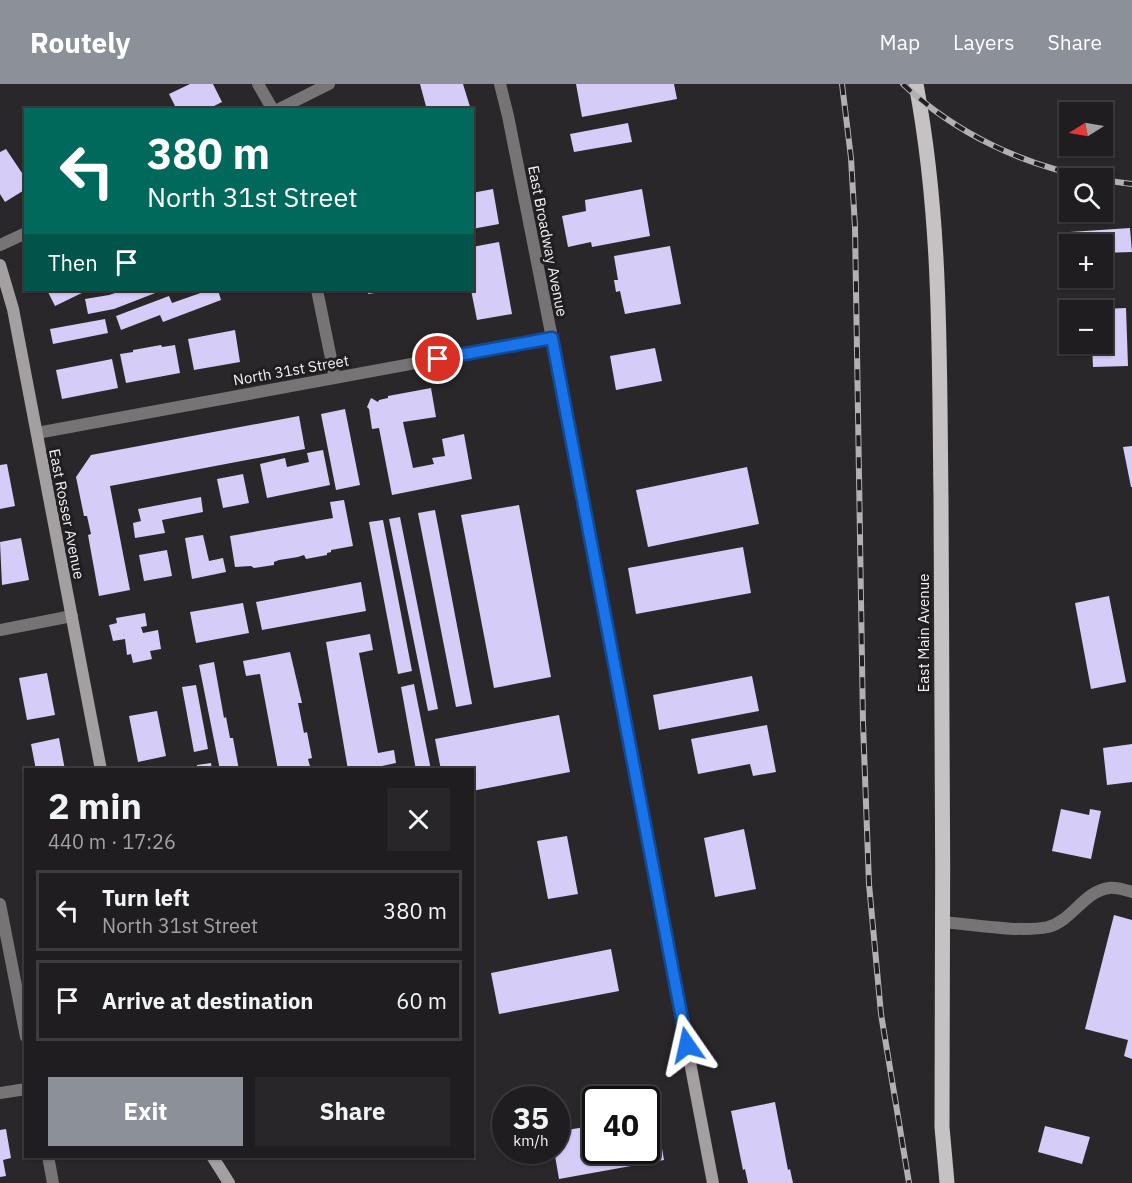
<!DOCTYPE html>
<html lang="en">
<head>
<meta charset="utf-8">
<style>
	body { margin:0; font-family:"IBM Plex Sans",sans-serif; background:#282629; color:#f1f3f6; height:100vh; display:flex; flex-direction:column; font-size:22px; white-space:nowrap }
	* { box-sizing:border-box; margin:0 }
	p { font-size:20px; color:#a2a2a5 }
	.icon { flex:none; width:33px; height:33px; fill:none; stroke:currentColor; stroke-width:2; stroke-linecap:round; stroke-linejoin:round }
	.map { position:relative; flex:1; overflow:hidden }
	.panel { position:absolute; left:24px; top:684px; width:450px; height:390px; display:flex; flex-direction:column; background:#201d20; border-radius:0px; box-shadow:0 2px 4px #0004,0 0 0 2px #3d3b3e }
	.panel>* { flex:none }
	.hud { position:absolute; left:24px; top:24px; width:450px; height:183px; border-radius:0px; box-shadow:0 2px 4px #0004,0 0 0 2px #3d3b3e; background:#00695c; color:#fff; overflow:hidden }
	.needle { width:39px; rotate:259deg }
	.fabs { position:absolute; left:1059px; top:18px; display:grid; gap:12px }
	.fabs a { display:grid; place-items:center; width:54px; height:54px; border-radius:0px; background:#201d20; box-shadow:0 2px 4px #0004,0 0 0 2px #3d3b3e; font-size:30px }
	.speed { position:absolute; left:492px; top:1002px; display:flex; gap:12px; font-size:30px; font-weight:700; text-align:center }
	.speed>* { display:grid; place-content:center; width:78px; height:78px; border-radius:50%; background:#201d20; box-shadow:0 2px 4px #0004,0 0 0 2px #3d3b3e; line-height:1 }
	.speed small { font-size:15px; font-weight:400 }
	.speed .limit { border:3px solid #111; border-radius:9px; background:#fff; color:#111 }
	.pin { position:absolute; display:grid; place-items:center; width:51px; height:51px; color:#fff; margin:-26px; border:3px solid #fff; border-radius:50%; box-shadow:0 2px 6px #0007 }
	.me { position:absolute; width:66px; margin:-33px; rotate:349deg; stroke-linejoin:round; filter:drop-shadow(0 0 4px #0008) }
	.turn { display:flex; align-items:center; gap:21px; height:126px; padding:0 24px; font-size:27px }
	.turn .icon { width:78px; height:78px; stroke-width:2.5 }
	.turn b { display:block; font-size:42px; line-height:51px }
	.then { display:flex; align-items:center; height:57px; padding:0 24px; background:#0003; gap:12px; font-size:22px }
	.round { display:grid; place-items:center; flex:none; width:63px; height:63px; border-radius:0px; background:#282629 }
	.headline { display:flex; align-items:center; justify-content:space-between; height:102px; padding:0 24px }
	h1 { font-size:36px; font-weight:700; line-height:45px }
	.cta { display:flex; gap:12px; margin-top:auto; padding:12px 24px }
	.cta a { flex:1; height:69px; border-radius:0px; background:#8c9099; color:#fff; font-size:24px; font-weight:700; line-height:69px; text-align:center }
	.cta a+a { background:#282629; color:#f1f3f6 }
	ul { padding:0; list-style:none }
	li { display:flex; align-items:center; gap:18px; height:81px; margin:0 12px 9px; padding:0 12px; border:3px solid #3d3b3e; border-radius:0px }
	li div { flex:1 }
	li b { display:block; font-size:22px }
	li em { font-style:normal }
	header { display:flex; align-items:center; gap:36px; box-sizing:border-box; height:84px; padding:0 30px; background:#8c9099; color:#fff }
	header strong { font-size:28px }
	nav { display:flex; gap:33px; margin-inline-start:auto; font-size:21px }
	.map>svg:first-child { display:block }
	.building { fill:#d5ccf7 }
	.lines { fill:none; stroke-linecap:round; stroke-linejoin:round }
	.street { stroke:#777475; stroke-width:12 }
	.secondary { stroke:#a49fa1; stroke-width:12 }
	.primary { stroke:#c6c1c2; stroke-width:15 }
	.rail-casing { stroke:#b2b0b2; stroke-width:6 }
	.rail { stroke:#211e21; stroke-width:4; stroke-dasharray:11; stroke-linecap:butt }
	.route-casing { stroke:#114b97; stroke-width:15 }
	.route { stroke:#1a73e8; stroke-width:10 }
	.labels { text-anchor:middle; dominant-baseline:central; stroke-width:6; stroke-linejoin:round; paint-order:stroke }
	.street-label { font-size:15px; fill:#f3f1f3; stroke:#211e21 }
</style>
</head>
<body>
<header>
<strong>Routely</strong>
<nav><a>Map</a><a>Layers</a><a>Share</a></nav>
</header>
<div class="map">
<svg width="1132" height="1099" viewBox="0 0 1132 1099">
	<rect width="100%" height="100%" fill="#2a272a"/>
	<path class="building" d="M 190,0 L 213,0 L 222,18 L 206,26 L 177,26 L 169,10 Z
		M 420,0 L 463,0 L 471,26 L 427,26 Z
		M 576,0 L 674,0 L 677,15 L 582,33 Z
		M 628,39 L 632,58 L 574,68 L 570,50 Z
		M 6,65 L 26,95 L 26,105 L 5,118 L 0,110 L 0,68 Z
		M 493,105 L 499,140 L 472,145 L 472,109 Z
		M 642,105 L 650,152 L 592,163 L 591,158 L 568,163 L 562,132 L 586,127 L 585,116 Z
		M 1130,144 L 1132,168 L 1102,169 L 1102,160 L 1071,160 L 1070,148 Z
		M 499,158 L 512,230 L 477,236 L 471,206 L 472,163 Z
		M 670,162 L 681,220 L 625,230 L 620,207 L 616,208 L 614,196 L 618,196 L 614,172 Z
		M 47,206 L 88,206 L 55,222 Z
		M 124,206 L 163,206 L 114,225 L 88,230 L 85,215 L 109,211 Z
		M 209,206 L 218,206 L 221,216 L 163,238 L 160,231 L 121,246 L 116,232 L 169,212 L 172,219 Z
		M 368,206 L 388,206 L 388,207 L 368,210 Z
		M 1126,224 L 1128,282 L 1093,283 L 1092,260 L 1102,260 L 1102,225 Z
		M 105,235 L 108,249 L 53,260 L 50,245 Z
		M 235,246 L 240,278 L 194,286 L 188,255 Z
		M 161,261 L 162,263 L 175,261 L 180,289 L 126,299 L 120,270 L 133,268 L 133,266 Z
		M 655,264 L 662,297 L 616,306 L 610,272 Z
		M 112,275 L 118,304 L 62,315 L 56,286 Z
		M 431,304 L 436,333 L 403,338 L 413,384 L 434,380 L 432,374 L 445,372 L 442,355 L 464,350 L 472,395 L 392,411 L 379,344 L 372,345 L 369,325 L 367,323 L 371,314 L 378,318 L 379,316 L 388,314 L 388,312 Z
		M 345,325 L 360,401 L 336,406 L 321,330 Z
		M 299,332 L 305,365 L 110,402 L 130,506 L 99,512 L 88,451 L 91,450 L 87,432 L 84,432 L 76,393 L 91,371 Z
		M 1132,362 L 1132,403 L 1131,403 L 1123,363 Z
		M 323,366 L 330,401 L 267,414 L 260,380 L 285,374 L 287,383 L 309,378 L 307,369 Z
		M 7,380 L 15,422 L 0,425 L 0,381 Z
		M 747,383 L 759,440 L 648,463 L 636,406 Z
		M 243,390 L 249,419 L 223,424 L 217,395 Z
		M 201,413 L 203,428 L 162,436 L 165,449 L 135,454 L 133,439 L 141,437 L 138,425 Z
		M 344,416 L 353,462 L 331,466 L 331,468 L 327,469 L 327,471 L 306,475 L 304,471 L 298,473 L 279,476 L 274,478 L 274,481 L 254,484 L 251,482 L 235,483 L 230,452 L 333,434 L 330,418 Z
		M 519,421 L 551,593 L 494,604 L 461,431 Z
		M 435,426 L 472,620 L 456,623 L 418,429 Z
		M 400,433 L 438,625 L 428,627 L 389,435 Z
		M 383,436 L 412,587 L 398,590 L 369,438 Z
		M 203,451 L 209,477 L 223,474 L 226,488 L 192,495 L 185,454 Z
		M 21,454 L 29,496 L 2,501 L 0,458 Z
		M 743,463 L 751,509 L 636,530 L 628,484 Z
		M 167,466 L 172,492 L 144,497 L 139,471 Z
		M 361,498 L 366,527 L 262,546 L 256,518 Z
		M 1109,512 L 1126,598 L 1091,605 L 1075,519 Z
		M 243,519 L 249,549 L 196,559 L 190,528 Z
		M 145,529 L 147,542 L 141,543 L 143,549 L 158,546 L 161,565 L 150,567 L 152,575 L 133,579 L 131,570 L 127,571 L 125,555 L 113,557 L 109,541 L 117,539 L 116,534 Z
		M 370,550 L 373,566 L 359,569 L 378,669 L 394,666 L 396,679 L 363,686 L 348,686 L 326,558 Z
		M 290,568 L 302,619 L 298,619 L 304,649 L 307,648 L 312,674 L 308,675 L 311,686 L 278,686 L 260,590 L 246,592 L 243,577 Z
		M 214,578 L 224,634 L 226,633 L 230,654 L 233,654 L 239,686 L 220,686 L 199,581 Z
		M 47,589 L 55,631 L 27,636 L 19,594 Z
		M 752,592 L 759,627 L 659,646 L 653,611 Z
		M 414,600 L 431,686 L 416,686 L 401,603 Z
		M 196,601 L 208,665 L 194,668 L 182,603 Z
		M 157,627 L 166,672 L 138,678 L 129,632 Z
		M 559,631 L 570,688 L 472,707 L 472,686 L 441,686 L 435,655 Z
		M 767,641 L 776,688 L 753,692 L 750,680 L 698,690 L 691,655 Z
		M 59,654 L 65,686 L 36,686 L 31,660 Z
		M 1132,660 L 1132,698 L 1107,701 L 1103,664 Z
		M 211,679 L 212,686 L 197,686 L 197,681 Z
		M 1061,725 L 1089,731 L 1090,725 L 1101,727 L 1091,775 L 1052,767 Z
		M 744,745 L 756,805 L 715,813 L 704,754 Z
		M 567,752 L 578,810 L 548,815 L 537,757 Z
		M 1114,831 L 1132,836 L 1132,975 L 1124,972 L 1128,956 L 1085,945 Z
		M 611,865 L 619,907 L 499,930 L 491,889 Z
		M 775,1018 L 788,1086 L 790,1085 L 793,1099 L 748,1099 L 745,1085 L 743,1086 L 731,1027 Z
		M 658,1030 L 662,1047 L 659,1047 L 664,1076 L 559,1095 L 554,1066 L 556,1066 L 556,1048 L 596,1041 L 596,1066 L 646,1066 L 646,1032 Z
		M 1045,1042 L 1090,1053 L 1082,1080 L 1038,1068 Z
		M 6,1045 L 11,1074 L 3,1076 L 6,1092 L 0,1093 L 0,1046 Z"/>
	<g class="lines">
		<path class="street" d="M 258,0 L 273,26
			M 277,26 L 329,0
			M 0,161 L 26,149
			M 317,206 L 335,294
			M 37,349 L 552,254 L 508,32 L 500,0
			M 0,546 L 72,532
			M 0,820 L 26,953
			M 942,838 C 971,840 1020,849 1048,843 C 1072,837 1084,807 1109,804 C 1117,803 1125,806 1132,808
			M 0,1009 L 26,1005
			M 48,1072 L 53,1099"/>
		<path class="secondary" d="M 0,181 L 13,225 L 101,686
			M 552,254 L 713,1099
			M 212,1072 L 229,1099"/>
		<path class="primary" d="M 916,0 C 942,137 939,275 941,413 C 943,623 943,833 942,1043 L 947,1099"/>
		<g class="rail-casing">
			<path id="rail" d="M 842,0 L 851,74 L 855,143 L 863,639 L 869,800 L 881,930 L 909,1099
				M 903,0 C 955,49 1024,82 1094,94
				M 1102,96 L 1132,100"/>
		</g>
		<use href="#rail" class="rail"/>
	</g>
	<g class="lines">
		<g class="route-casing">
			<path id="route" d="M 438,275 L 552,254 L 687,961"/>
		</g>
		<use href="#route" class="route"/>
	</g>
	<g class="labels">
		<g class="street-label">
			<text transform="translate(548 157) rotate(79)">East Broadway Avenue</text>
			<text transform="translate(291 286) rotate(-10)">North 31st Street</text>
			<text transform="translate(67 430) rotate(79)">East Rosser Avenue</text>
			<text transform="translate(923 549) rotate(-90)">East Main Avenue</text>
		</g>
	</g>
</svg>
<div class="fabs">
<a><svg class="needle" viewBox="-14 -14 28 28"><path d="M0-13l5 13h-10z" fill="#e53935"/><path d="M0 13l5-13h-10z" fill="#a2a2a5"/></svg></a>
<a><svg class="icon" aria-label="search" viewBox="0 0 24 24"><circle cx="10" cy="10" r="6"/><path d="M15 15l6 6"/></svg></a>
<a>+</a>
<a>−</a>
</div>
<div class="speed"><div>35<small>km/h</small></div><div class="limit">40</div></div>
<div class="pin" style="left:438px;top:275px;background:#d93025"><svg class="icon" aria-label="arrive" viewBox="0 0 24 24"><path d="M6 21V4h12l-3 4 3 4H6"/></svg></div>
<svg class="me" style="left:687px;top:961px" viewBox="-20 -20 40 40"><path d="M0-17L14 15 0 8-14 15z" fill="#1a73e8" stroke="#fff" stroke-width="4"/></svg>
<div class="hud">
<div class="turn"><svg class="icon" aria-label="left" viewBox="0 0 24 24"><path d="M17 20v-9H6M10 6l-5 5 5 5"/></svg><div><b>380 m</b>North 31st Street</div></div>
<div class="then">Then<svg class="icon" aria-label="arrive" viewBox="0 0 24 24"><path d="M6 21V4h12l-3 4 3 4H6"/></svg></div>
</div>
<section class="panel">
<div class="headline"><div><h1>2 min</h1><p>440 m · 17:26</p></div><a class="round"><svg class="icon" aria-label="close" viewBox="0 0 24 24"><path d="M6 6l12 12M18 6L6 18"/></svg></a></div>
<ul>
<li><svg class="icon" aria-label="left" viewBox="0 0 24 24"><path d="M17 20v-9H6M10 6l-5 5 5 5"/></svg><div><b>Turn left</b><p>North 31st Street</p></div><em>380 m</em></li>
<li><svg class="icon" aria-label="arrive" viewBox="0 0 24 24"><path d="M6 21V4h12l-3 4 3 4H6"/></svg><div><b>Arrive at destination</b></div><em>60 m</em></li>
</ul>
<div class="cta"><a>Exit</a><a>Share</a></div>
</section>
</div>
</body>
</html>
